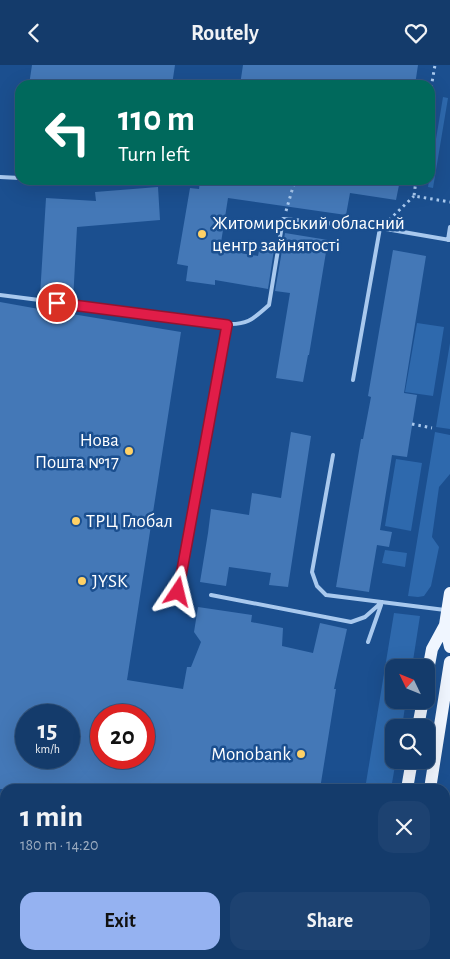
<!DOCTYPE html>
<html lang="en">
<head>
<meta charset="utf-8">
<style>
	body { margin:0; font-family:"Alegreya Sans",sans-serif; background:#1d4271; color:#f1f3f6; height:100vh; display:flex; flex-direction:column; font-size:19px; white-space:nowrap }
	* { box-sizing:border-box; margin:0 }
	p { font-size:16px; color:#9dadc1 }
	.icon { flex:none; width:28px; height:28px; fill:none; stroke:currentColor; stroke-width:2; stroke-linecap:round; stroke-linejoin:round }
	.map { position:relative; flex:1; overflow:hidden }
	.side { position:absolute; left:0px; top:719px; width:450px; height:176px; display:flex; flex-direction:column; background:#143b6b; border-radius:15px 15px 0 0; box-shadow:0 5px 20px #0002,0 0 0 1px #33557e }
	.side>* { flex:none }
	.guide { position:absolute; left:15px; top:15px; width:420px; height:105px; border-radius:15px; box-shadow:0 5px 20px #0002,0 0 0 1px #33557e; background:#00695c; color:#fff; overflow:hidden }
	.needle { width:32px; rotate:313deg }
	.fabs { position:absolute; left:385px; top:594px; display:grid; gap:10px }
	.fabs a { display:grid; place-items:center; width:50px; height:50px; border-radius:10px; background:#143b6b; box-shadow:0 5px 20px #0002,0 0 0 1px #33557e; font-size:25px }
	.speed { position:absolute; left:15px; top:639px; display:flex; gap:10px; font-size:25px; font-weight:700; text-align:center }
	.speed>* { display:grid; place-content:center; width:65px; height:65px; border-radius:50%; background:#143b6b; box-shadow:0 5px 20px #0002,0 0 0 1px #33557e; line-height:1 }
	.speed small { font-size:12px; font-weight:400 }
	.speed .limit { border:8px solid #d22; background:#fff; color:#111 }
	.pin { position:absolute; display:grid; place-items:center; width:42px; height:42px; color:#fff; margin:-21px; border:2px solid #fff; border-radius:50%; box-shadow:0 1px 5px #0007 }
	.me { position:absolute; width:55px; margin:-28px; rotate:10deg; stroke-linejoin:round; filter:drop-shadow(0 0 4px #0008) }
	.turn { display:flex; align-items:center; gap:18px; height:105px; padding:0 20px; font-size:22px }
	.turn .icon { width:65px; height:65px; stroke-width:2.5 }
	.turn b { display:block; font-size:35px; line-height:42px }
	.round { display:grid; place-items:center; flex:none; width:52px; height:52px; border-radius:15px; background:#1d4271 }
	.head { display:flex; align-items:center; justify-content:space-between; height:85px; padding:0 20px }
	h1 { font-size:30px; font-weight:700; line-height:38px }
	.action { display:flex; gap:10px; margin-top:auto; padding:10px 20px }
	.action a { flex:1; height:58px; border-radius:15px; background:#95b2f1; color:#111; font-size:20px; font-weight:700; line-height:58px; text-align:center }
	.action a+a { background:#1d4271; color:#f1f3f6 }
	header { display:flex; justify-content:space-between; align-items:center; height:65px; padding:0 20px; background:#143b6b; font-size:22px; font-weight:700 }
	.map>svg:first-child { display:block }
	.green { fill:#2e69ad }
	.building { fill:#4478b7; fill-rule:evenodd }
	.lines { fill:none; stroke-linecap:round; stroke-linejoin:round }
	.path { stroke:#a9c9ee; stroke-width:3; stroke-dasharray:2.5 4; stroke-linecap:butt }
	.service { stroke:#a9c9ee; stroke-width:4 }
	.primary { stroke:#f0f6ff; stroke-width:12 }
	.route-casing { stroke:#92132f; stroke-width:12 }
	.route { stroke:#e11d48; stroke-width:9 }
	.poi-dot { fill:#ffd166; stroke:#1b4f8f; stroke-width:2 }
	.labels { text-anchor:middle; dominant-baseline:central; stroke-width:5; stroke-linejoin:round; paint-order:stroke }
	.poi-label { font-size:19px; fill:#fff; stroke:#1b4f8f; text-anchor:start }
</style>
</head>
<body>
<header><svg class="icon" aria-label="back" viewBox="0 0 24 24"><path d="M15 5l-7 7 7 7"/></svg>Routely<svg class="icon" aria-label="heart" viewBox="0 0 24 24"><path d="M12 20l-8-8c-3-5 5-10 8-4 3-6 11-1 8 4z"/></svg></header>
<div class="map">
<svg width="450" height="894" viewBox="0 0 450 894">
	<rect width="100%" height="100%" fill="#1b4f8f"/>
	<path class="green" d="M 443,32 L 448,33 L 433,123 L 428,122 Z
		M 417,258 L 444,262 L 433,331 L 405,327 Z
		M 450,278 L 450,364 L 436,362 Z
		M 435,367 L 450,370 L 450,409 L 439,422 L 432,472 L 439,482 L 431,521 L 424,531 L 418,532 L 408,531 Z
		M 396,394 L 422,398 L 411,466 L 385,461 Z
		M 385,485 L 407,488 L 405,502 L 382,498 Z
		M 394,548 L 420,551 L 412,602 L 394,602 L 394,635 L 406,635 L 402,662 L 394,662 L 394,695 L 396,695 L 391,724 L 365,724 Z"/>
	<path class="building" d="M 32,0 L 175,0 L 172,20 L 29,20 Z
		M 243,0 L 418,0 L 415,20 L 240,20 Z
		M 210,115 L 400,115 L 396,135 L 350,128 L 346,150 L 228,133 L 220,184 L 258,191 L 261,175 L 275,178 L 268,224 L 215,215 L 215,220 L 186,216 L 188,201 L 177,199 L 190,123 L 199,124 L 200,116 L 210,117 Z
		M 158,122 L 160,155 L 77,162 L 73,236 L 40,231 L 46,133 L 96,136 L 95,127 Z
		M 285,168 L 328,175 L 309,290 L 308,290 L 303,317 L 276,313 L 290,228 L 275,226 Z
		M 393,185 L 426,191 L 404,328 L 417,330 L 407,392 L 392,390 L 380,465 L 392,467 L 389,482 L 377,480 L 369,527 L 336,522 L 361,374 L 363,374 L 371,332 L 368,331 Z
		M 0,237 L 39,244 L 40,239 L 72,243 L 72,249 L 181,267 L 127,615 L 183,624 L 187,602 L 191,602 L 201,577 L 194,567 L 198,542 L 252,550 L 251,557 L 283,563 L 282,581 L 313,588 L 320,558 L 347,564 L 334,624 L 336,624 L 320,724 L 0,724 ZM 26,650 L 69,650 L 69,692 L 26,692 ZM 101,650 L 144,650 L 144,692 L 101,692 Z
		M 291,367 L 311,371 L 288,522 L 269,520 L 271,508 L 229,502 L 226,521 L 200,517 L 208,468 L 211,444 L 249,450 L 252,428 L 281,433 Z"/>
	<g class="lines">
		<path class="path" d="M 430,29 L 435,0
			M 416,115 L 414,131 L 450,137
			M 286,146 L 295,115
			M 389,155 L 414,131
			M 412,359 L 432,363"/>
		<path class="service" d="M 0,112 L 20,113
			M 448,175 L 450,162
			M 0,230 L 227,259 C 248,260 253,254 269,240 L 283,154 L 380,163 L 450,175
			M 353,315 L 380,163
			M 333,390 L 312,507 L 317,521 L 326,530 L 445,545
			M 178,527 L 227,259
			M 211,530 L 351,557 L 365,552 L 382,537
			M 368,577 L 381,540
			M 445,862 L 447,854
			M 439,894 L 440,890"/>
		<path class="primary" d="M 445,560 L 450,582
			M 426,616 L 432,584 L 445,560 L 450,528
			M 418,662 L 423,635
			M 407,724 L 412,695
			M 430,724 L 450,597
			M 376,894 L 377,890
			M 402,894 L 403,890"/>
	</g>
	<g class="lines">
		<g class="route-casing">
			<path id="route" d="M 57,238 L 227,260 L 178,527"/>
		</g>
		<use href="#route" class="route"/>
	</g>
	<g class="poi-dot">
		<circle cx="202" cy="169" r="5"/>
		<circle cx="129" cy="386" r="5"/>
		<circle cx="76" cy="456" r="5"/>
		<circle cx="82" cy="516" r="5"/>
		<circle cx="301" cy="689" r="5"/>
	</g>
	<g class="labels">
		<g class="poi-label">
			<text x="212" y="158">Житомирський обласний<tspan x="212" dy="22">центр зайнятості</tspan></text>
			<text x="119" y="375" text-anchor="end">Нова<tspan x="119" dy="22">Пошта №17</tspan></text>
			<text x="86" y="456">ТРЦ Глобал</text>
			<text x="92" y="516">JYSK</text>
			<text x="291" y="689" text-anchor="end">Monobank</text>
		</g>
	</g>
</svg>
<div class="fabs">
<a><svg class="needle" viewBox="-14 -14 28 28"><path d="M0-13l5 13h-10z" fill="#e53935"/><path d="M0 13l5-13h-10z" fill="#9dadc1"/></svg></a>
<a><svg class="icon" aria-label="search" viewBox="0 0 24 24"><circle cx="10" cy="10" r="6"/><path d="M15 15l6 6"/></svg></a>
</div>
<div class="speed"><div>15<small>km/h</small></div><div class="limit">20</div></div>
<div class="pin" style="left:57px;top:238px;background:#d93025"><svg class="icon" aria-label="arrive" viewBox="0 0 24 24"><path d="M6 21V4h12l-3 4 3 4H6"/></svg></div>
<svg class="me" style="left:178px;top:527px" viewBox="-20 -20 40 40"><path d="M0-17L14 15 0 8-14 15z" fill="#e11d48" stroke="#fff" stroke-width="4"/></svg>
<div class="guide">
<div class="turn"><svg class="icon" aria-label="left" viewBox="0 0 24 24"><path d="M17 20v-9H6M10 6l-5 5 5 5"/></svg><div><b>110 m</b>Turn left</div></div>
</div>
<section class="side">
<div class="head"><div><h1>1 min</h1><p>180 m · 14:20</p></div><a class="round"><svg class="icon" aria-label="close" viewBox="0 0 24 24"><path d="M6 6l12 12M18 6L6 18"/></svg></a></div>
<div class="action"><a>Exit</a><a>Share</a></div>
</section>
</div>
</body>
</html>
